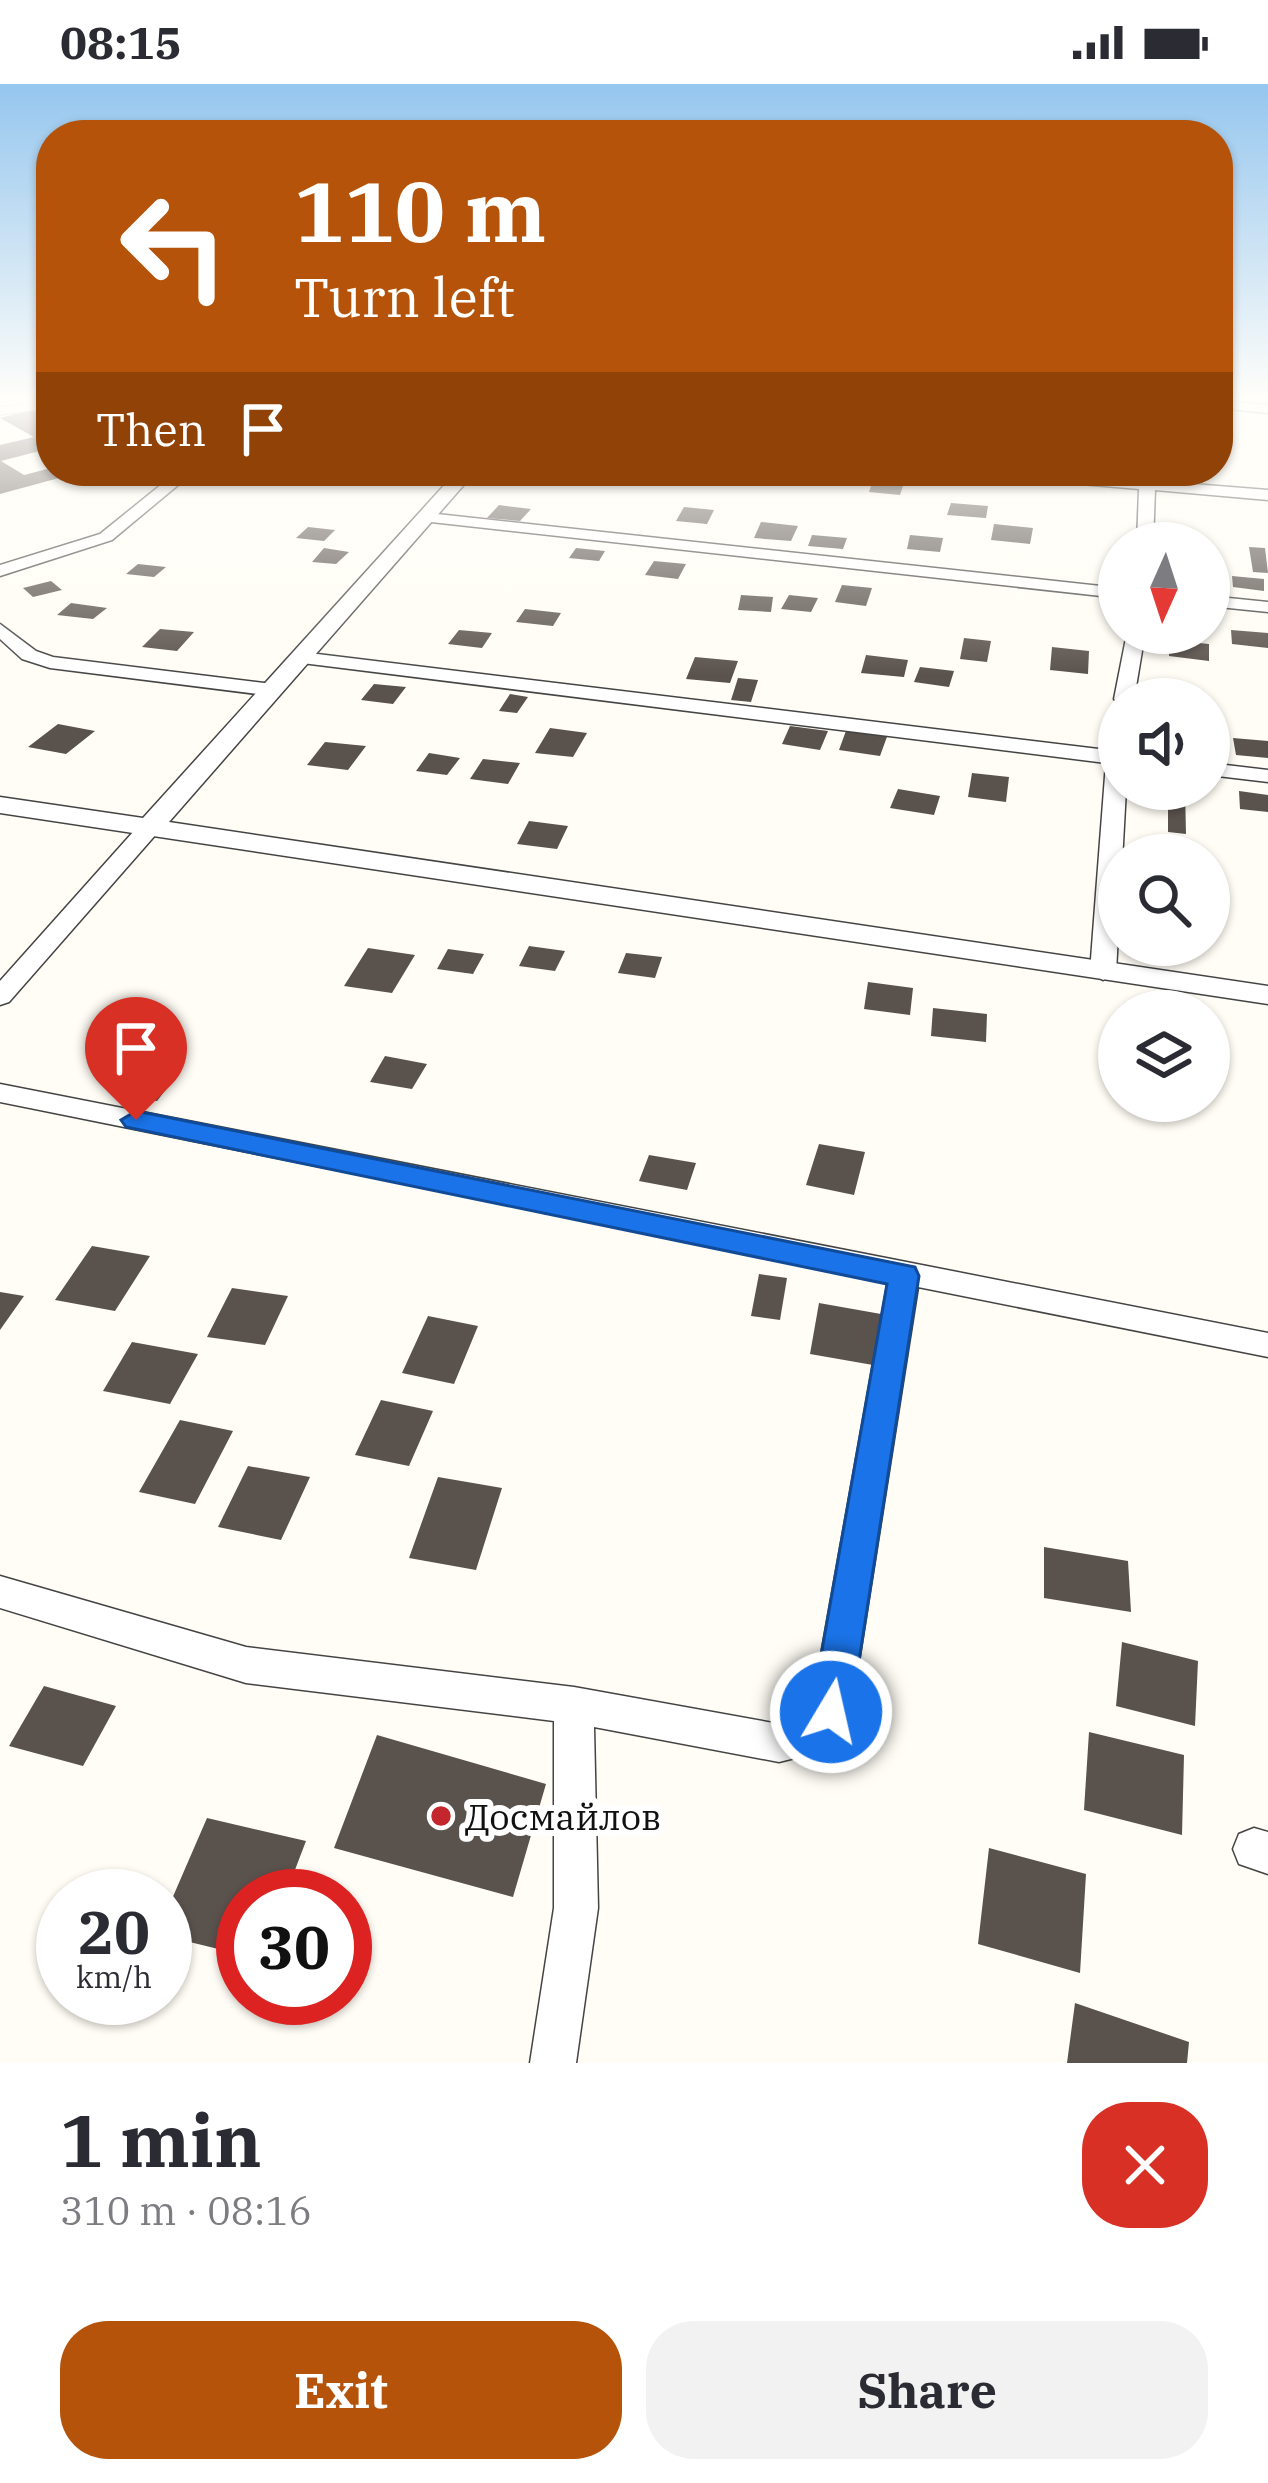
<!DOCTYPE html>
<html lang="en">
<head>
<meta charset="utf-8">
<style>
	body { margin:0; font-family:"IBM Plex Serif",serif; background:#f2f2f3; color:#2b2b33; height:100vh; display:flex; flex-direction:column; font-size:45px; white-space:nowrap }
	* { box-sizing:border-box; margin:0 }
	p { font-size:39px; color:#7c7c81 }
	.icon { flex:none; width:66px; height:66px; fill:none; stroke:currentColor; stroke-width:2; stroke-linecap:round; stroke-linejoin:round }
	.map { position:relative; height:1979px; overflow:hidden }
	.side { display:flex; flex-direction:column; background:#fff; flex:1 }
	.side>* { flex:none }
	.top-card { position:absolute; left:36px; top:36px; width:1197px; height:366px; border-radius:48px; box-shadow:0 3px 9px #0004; background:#b45309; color:#fff; overflow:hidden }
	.needle { width:78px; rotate:183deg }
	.controls { position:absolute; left:1098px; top:438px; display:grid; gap:24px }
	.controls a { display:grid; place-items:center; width:132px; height:132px; border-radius:50%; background:#fff; box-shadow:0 3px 9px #0004; font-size:60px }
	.speed { position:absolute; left:36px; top:1785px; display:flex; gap:24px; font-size:60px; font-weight:700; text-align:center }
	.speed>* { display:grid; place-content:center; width:156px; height:156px; border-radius:50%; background:#fff; box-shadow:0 3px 9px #0004; line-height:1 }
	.speed small { font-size:30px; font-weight:400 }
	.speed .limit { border:18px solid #d22; background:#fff; color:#111 }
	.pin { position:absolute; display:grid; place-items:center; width:102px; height:102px; color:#fff; margin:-123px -51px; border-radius:50% 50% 50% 0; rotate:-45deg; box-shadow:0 0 12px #0007 }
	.pin .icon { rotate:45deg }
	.me { position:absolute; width:132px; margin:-66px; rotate:9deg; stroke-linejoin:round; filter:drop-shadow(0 0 9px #0008) }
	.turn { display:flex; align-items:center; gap:42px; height:252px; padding:0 60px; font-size:54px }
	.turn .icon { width:156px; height:156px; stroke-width:2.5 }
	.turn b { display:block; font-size:84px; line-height:102px }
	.then { display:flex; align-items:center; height:114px; padding:0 60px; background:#0003; gap:24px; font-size:45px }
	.round { display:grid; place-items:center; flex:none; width:126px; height:126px; border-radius:48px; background:#f2f2f3 }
	.head { display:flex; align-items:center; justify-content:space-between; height:204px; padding:0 60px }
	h1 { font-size:72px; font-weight:700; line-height:90px }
	.action { display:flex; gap:24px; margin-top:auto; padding:24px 60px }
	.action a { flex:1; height:138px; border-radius:48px; background:#b45309; color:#fff; font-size:48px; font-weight:700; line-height:138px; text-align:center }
	.action a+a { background:#f2f2f3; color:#2b2b33 }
	.status { display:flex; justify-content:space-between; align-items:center; height:84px; padding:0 60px; background:#fff; direction:ltr }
	.status svg { height:33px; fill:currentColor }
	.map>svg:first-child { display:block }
	.building { fill:#5a524d }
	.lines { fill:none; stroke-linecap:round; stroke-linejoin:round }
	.service-casing { stroke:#444; stroke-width:9 }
	.minor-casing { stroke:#444; stroke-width:3 }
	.tertiary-casing { stroke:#444; stroke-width:3 }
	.service { stroke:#fff; stroke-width:8 }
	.minor { fill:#fff; fill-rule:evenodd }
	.tertiary { fill:#fff; fill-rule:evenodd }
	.route { fill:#1a73e8; stroke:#114b97; stroke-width:3 }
	.poi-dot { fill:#c4262e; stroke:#fff; stroke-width:4.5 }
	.labels { text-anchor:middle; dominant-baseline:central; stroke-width:12; stroke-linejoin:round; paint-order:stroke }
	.near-poi-label { font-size:36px; fill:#111; stroke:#fff; text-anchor:start }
</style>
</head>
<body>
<div class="status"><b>08:15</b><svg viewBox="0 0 49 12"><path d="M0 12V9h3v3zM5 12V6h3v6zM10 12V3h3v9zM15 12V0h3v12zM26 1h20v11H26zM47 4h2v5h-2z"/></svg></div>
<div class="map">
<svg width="1268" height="1979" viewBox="0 0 1268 1979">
	<rect width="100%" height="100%" fill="#fffdf5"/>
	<path class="building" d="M 40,324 L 51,330 L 51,364 L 1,377 L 24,391 L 51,384 L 70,391 L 0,410 L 0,361 L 34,353 L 0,334 Z
		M 268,387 L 320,387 L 305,401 L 257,396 Z
		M 873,396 L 904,399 L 900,411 L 869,408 Z
		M 951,419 L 988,422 L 986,434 L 947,431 Z
		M 499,421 L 531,425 L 520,437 L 487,434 Z
		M 684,423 L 714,426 L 707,440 L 676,437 Z
		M 761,438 L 798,442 L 791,457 L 754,454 Z
		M 994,440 L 1033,444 L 1030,460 L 991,456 Z
		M 308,443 L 335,446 L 324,457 L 296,454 Z
		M 812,451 L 847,454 L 843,465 L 808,462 Z
		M 910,451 L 943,454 L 940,468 L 907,465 Z
		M 1249,463 L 1265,464 L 1268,489 L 1253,488 Z
		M 324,464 L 349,468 L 336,480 L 312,478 Z
		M 576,464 L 605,467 L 599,477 L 569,474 Z
		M 654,477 L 686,480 L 678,495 L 645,491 Z
		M 138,480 L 166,483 L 154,493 L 126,490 Z
		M 1232,492 L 1264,495 L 1264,507 L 1233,503 Z
		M 51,497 L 62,506 L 33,513 L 23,504 Z
		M 842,501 L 872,504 L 866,522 L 835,518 Z
		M 741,511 L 773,513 L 771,528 L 738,526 Z
		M 789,511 L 818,514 L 811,528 L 781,525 Z
		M 71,519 L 107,524 L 93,535 L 57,531 Z
		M 525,525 L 561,529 L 553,542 L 516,538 Z
		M 160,545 L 194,548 L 177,567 L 142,563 Z
		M 459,546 L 492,549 L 482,564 L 448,560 Z
		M 1231,546 L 1268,549 L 1268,564 L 1232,560 Z
		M 964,554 L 991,557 L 987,578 L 960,575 Z
		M 1169,556 L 1209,560 L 1209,577 L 1169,572 Z
		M 1052,563 L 1089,567 L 1088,590 L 1050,586 Z
		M 866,571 L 908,576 L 904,593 L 861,589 Z
		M 695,573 L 738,577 L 730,599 L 686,595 Z
		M 920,583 L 954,587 L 949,603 L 914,598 Z
		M 738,594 L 758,596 L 751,618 L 731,616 Z
		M 374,600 L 406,603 L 393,620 L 361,616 Z
		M 510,610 L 528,613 L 517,629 L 499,627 Z
		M 58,640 L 95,647 L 66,670 L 28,663 Z
		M 1209,640 L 1224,642 L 1225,667 L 1209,665 Z
		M 790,642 L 828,647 L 820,666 L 782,660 Z
		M 550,644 L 587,649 L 573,673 L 535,669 Z
		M 847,644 L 888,650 L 880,672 L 839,666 Z
		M 1233,654 L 1268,657 L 1268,674 L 1236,671 Z
		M 325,658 L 366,662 L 348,686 L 307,681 Z
		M 429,669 L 460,674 L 447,691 L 416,687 Z
		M 483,675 L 520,679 L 508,700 L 470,695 Z
		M 972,689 L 1009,693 L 1006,718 L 968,713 Z
		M 898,705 L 940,712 L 934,731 L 890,724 Z
		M 1168,705 L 1185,705 L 1186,750 L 1168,748 Z
		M 1239,707 L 1268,711 L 1268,728 L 1240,725 Z
		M 529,737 L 568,742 L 557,765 L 517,760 Z
		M 529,862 L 565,867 L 555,887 L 519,882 Z
		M 368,864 L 415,871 L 392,909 L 344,902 Z
		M 448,865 L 484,870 L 473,890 L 437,885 Z
		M 626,869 L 662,873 L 655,894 L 618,889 Z
		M 868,898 L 913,904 L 910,931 L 864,925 Z
		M 933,924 L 987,930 L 986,958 L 931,952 Z
		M 385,972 L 427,980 L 412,1005 L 370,998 Z
		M 141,984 L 177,991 L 157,1017 L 120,1010 Z
		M 819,1060 L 865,1068 L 854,1111 L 806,1101 Z
		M 649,1071 L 696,1079 L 687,1106 L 639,1097 Z
		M 92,1162 L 150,1172 L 115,1227 L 55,1216 Z
		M 759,1190 L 787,1194 L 780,1236 L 751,1232 Z
		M 232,1204 L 288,1212 L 265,1261 L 207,1253 Z
		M 0,1208 L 24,1212 L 0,1246 Z
		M 819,1219 L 881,1230 L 873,1281 L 810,1270 Z
		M 428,1232 L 478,1242 L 454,1300 L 402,1289 Z
		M 132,1258 L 198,1270 L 170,1320 L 103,1307 Z
		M 381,1316 L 433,1327 L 409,1382 L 355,1371 Z
		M 180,1336 L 233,1347 L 195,1420 L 139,1408 Z
		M 248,1382 L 310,1393 L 281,1456 L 218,1443 Z
		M 438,1393 L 502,1404 L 476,1486 L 409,1474 Z
		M 1044,1463 L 1128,1477 L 1131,1528 L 1044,1514 Z
		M 1122,1558 L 1198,1577 L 1195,1642 L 1116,1622 Z
		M 44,1602 L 116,1622 L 83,1682 L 9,1662 Z
		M 1089,1648 L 1184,1671 L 1182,1751 L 1084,1726 Z
		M 377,1651 L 546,1700 L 513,1813 L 334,1764 Z
		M 207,1734 L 306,1757 L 285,1812 L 243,1812 L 243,1871 L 165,1852 L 165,1831 Z
		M 989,1764 L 1086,1790 L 1080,1889 L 978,1860 Z
		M 63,1848 L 63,1887 L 45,1880 Z
		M 1075,1919 L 1189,1958 L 1187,1979 L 1067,1979 Z"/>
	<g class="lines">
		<g class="service-casing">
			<path id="service" d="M 0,327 L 51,320
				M 93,393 L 116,387"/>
		</g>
		<g class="minor-casing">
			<path id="minor" d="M 1218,316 L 1268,321 L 1268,329 L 1218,324 Z
				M 178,387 L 195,387 L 112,456 L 0,492 L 0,481 L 100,450 Z
				M 980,387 L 1140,395 L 1140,387 L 1156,387 L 1155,397 L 1268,406 L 1268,416 L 1155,406 L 1153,459 L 1137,459 L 1139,405 L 988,392 Z
				M 428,429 L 1119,504 L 1119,514 L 422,437 L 420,434 Z
				M 1209,512 L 1268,518 L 1268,528 L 1209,522 Z
				M 0,540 L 36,567 L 53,573 L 273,600 L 283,606 L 273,612 L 50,584 L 22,575 L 0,555 Z
				M 1127,549 L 1145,549 L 1134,615 L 1119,615 L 1119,620 L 1114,615 Z
				M 301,568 L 1107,666 L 1109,644 L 1119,638 L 1119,705 L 1126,705 L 1116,888 L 1103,896 L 1090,888 L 1106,679 L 294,578 L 292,574 Z
				M 1209,679 L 1268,686 L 1268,698 L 1209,691 Z
				M 150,736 L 158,738 L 158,748 L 9,918 L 0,921 L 0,897 L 142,738 Z
				M 0,1000 L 1268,1249 L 1268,1273 L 918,1203 L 851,1628 L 827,1666 L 779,1678 L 594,1643 L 598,1824 L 576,1979 L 530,1979 L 554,1824 L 554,1637 L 246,1599 L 0,1524 L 0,1492 L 246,1563 L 574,1603 L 779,1640 L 802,1636 L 812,1621 L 888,1197 L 0,1018 Z
				M 1254,1744 L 1268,1748 L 1268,1790 L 1239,1780 L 1233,1765 L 1239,1750 Z"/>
		</g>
		<g class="tertiary-casing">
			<path id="tertiary" d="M 457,387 L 476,387 L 169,738 L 1268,902 L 1268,920 L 0,729 L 0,713 L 143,734 Z"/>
		</g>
		<use href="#service" class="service"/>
		<use href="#minor" class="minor"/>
		<use href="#tertiary" class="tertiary"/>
	</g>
	<linearGradient id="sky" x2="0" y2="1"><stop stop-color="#95c6ee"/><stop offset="0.53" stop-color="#fffefa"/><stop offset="1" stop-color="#fffefa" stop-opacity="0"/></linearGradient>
	<rect width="1268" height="592" fill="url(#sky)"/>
	<path class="route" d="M 136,1027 L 915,1183 L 919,1192 L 851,1628 L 845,1642 L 831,1647 L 817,1642 L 811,1628 L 887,1200 L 126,1043 L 121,1036 Z"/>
	<circle class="poi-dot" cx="441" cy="1732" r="12"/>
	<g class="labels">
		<g class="near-poi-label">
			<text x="465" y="1732">Досмайлов</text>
		</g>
	</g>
</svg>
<div class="controls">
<a><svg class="needle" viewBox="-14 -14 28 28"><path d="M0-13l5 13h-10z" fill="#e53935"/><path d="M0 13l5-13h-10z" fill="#7c7c81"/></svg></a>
<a><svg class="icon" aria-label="sound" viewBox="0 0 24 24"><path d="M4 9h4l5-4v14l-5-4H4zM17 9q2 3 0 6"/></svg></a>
<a><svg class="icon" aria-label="search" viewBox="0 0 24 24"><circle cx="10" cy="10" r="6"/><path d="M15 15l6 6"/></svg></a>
<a><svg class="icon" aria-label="layers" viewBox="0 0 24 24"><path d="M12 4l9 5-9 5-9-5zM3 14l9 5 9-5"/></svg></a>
</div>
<div class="speed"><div>20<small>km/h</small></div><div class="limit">30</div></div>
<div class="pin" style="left:136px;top:1036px;background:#d93025"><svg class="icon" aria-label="arrive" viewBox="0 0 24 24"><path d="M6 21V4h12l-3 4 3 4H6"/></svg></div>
<svg class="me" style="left:831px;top:1628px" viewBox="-20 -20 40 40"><circle r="17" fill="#1a73e8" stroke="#fff" stroke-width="3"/><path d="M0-11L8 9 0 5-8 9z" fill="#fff"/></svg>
<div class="top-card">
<div class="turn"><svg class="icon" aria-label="left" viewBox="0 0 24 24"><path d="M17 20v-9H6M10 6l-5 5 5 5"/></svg><div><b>110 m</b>Turn left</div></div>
<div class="then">Then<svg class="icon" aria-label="arrive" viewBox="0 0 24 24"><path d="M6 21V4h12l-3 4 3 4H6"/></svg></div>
</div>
</div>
<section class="side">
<div class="head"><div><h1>1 min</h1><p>310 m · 08:16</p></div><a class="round" style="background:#d93025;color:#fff"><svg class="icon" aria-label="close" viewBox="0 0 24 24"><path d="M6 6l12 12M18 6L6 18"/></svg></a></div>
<div class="action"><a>Exit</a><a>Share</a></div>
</section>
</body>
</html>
